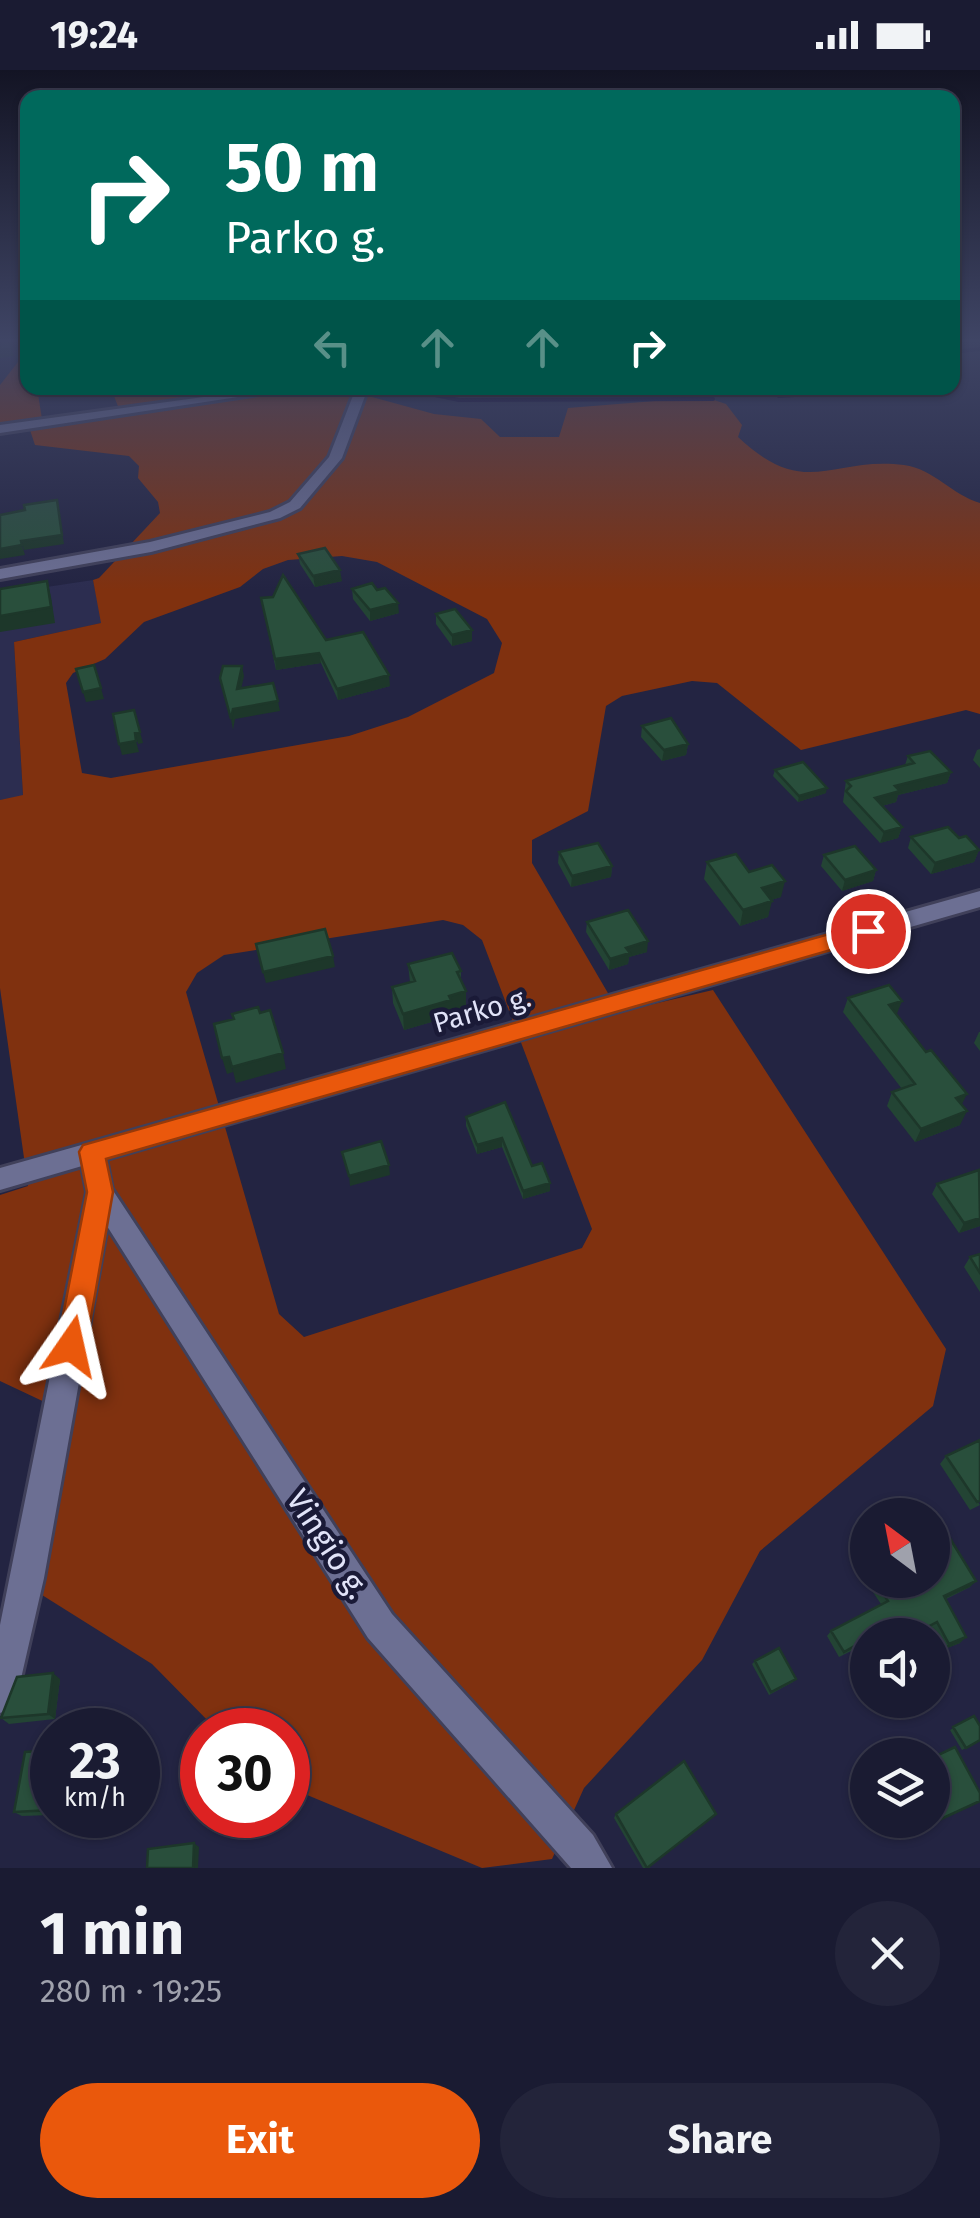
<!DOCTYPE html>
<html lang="en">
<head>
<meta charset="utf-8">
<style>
	body { margin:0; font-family:"Fira Sans",sans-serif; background:#23243a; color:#f1f3f6; height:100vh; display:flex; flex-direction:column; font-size:38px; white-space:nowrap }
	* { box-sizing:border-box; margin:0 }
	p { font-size:32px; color:#9fa1ac }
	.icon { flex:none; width:55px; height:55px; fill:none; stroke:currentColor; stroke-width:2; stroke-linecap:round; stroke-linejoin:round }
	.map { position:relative; height:1798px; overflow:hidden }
	.panel { display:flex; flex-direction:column; background:#1a1b32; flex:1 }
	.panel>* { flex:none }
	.top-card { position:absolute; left:20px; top:20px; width:940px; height:305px; border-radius:20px; box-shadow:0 2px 8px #0004,0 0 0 2px #38394d; background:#00695c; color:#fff; overflow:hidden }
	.needle { width:65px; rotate:328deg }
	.buttons { position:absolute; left:850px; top:1428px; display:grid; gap:20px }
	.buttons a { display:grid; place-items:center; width:100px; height:100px; border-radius:50%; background:#1a1b32; box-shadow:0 2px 8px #0004,0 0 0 2px #38394d; font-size:50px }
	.speed { position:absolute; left:30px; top:1638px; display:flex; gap:20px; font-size:50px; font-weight:700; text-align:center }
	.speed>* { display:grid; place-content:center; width:130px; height:130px; border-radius:50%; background:#1a1b32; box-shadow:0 2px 8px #0004,0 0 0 2px #38394d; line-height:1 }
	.speed small { font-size:25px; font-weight:400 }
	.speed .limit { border:15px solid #d22; background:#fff; color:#111 }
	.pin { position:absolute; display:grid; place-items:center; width:85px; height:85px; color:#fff; margin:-42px; border:5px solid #fff; border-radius:50%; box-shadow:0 2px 10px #0007 }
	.me { position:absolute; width:110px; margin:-55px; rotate:11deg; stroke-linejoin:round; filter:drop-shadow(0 0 8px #0008) }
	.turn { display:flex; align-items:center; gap:35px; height:210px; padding:0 40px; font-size:45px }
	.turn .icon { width:130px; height:130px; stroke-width:2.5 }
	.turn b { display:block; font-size:70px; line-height:85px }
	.lanes { display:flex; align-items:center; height:95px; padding:0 40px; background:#0003; justify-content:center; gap:50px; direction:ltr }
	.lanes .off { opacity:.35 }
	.round { display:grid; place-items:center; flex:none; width:105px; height:105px; border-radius:52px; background:#23243a }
	.head { display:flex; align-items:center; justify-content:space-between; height:170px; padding:0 40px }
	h1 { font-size:60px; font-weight:700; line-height:75px }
	.cta { display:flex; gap:20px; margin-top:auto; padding:20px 40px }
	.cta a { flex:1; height:115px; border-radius:60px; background:#ea580c; color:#fff; font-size:40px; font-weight:700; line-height:115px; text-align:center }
	.cta a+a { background:#23243a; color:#f1f3f6 }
	.status { display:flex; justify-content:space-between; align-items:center; height:70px; padding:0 50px; background:#1a1b32; direction:ltr }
	.status svg { height:28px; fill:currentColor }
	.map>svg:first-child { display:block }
	.built { fill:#2c2d50 }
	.forest { fill:#80310f; fill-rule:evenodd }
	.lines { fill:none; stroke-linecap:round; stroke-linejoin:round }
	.stream { stroke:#0b0231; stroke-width:4 }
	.minor-casing { stroke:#40405a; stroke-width:6 }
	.minor { fill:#6c6f93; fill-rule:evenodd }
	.wall { fill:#234434 }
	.shaded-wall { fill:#1d372a }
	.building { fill:#294f3c; stroke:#1d372a; stroke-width:2.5 }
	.route { fill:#ea580c; stroke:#983908; stroke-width:2.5 }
	.labels { text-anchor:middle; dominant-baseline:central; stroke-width:9; stroke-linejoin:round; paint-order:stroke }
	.street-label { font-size:28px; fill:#e1e3f8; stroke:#1a1a37 }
	.near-street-label { font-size:32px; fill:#e1e3f8; stroke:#1a1a37 }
</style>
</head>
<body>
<div class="status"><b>19:24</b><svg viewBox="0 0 49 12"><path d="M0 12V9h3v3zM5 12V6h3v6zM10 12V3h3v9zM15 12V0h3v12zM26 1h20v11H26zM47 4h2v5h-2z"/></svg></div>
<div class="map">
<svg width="980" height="1798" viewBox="0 0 980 1798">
	<rect width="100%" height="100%" fill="#232442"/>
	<path class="built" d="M 93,510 L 102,553 L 14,572 L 23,726 L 0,730 L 0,524 Z"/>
	<path class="forest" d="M 25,268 L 28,318 L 37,318 L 42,349 L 119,339 L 111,318 L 365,318 L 372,327 L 434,344 L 481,349 L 500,367 L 559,367 L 568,338 L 705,327 L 726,334 L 742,355 L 738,367 C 806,431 830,386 904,395 C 934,399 952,425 980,433 L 980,644 L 966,640 L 801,680 L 717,613 L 692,611 L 622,626 L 606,636 L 588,741 L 532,770 L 532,793 L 619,942 L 713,920 L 946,1279 L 933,1336 L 760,1481 L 702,1590 L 584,1718 L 552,1789 L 482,1798 L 288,1717 L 288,1660 L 217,1660 L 152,1594 L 42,1525 L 70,1344 L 0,1311 L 0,1125 L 28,1116 L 0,918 L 0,730 L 23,725 L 14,572 L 101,553 L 93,510 L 99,508 L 160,443 L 158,432 L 138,408 L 139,396 L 129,386 L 35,375 L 27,351 L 0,355 L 0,315 L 18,292 ZM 342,486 L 377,492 L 487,549 L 502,573 L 494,603 L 408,647 L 349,666 L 111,708 L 82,703 L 66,613 L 73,603 L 105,589 L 144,552 L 240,517 L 263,499 L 288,490 ZM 443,850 L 463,855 L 482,870 L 592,1159 L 582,1178 L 304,1267 L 279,1244 L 186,922 L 197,903 L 224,885 Z"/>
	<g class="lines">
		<path class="stream" d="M 952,282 L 980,279
			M 418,318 L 422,319
			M 435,325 L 459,330 L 713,329
			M 779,326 L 826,323 L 835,318"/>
		<g class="minor-casing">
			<path id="minor" d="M 268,318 L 298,318 L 0,363 L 0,355 Z
				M 356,318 L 368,318 L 342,388 L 300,438 L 280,448 L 151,482 L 0,509 L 0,499 L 150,472 L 270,442 L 290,432 L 329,387 Z
				M 554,318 L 683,318 L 684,319 L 678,323 L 560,322 Z
				M 980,821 L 980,837 L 106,1089 L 112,1119 L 392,1544 L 593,1765 L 612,1798 L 571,1798 L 368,1568 L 107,1156 L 44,1508 L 17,1626 L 12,1638 L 0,1643 L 0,1555 L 87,1122 L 82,1096 L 0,1120 L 0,1098 Z"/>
		</g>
		<use href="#minor" class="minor"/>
	</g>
	<path class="wall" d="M 298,484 L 342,511 L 315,517 L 300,494 Z
		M 352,519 L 399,543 L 370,551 L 353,529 Z
		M 273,527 L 326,570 L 390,616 L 338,630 L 321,593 L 276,600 L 263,538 Z
		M 436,544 L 472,560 L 472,571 L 452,576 L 436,554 Z
		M 642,656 L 688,674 L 686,685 L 662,691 L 641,667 Z
		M 980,679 L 980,698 L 973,690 L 977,680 Z
		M 908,686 L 951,702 L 947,713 L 898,725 L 896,732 L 882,736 L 902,757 L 898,768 L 880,773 L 843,732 L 846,711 L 905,695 Z
		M 775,700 L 826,723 L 798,732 L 773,706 Z
		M 911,767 L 959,768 L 979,780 L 974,792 L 931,804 L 908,778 Z
		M 559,782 L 612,796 L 611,807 L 571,817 L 558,793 Z
		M 824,785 L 876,800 L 873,811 L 842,821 L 821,796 Z
		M 707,792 L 749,802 L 781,827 L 771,830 L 768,847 L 740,856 L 704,809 Z
		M 587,852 L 647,882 L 629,887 L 628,894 L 609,900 L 586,862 Z
		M 408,894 L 461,901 L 461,910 L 466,921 L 466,937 L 452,941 L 452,946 L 404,960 L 393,933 L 392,917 L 410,912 Z
		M 848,928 L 897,945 L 962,1035 L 960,1055 L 915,1072 L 887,1036 L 892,1022 L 902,1019 L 843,942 Z
		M 979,962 L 980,962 L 980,981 L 974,973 Z
		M 505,1032 L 532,1096 L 550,1113 L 550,1121 L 523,1129 L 502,1077 L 477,1084 L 466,1056 L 466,1047 Z
		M 937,1114 L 980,1156 L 959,1163 L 932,1124 Z
		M 980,1184 L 980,1222 L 964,1197 L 970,1187 Z
		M 946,1386 L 980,1435 L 970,1440 L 940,1394 Z
		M 875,1510 L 970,1517 L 946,1529 L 960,1573 L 942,1580 L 931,1558 L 868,1565 L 868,1610 L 853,1580 L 839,1587 L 827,1566 L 831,1561 L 881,1534 L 869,1516 Z
		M 755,1591 L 793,1612 L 769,1625 L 752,1594 Z
		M 60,1609 L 55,1649 L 9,1654 L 1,1648 Z
		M 877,1630 L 915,1630 L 883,1644 Z
		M 974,1646 L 980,1670 L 962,1680 L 950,1660 Z
		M 52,1680 L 52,1745 L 22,1746 L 14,1742 Z
		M 938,1685 L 980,1731 L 934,1753 L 932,1750 L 932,1699 L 935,1698 L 932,1689 Z
		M 616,1744 L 650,1798 L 643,1798 L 614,1748 Z"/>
	<path class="shaded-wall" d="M 12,278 L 14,286 L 0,288 L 0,280 Z
		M 57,430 L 64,474 L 24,480 L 21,471 Z
		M 22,475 L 25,485 L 0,489 L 0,479 Z
		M 340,500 L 342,511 L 315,517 L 313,506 Z
		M 47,511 L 51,527 L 55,553 L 0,562 L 0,546 Z
		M 398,533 L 399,543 L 370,551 L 370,540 Z
		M 472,560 L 472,571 L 452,576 L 452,565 Z
		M 319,583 L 321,593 L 276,600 L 275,589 Z
		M 242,596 L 244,606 L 239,629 L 237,619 Z
		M 389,605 L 390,616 L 338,630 L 337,619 Z
		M 101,618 L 104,629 L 86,632 L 83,622 Z
		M 278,631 L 280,641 L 235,649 L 233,660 L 231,649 L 233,639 Z
		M 140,662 L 143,673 L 138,674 L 135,663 Z
		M 136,671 L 139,682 L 122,685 L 119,674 Z
		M 688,674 L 686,685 L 662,691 L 664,680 Z
		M 951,702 L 947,713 L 898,725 L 896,732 L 871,739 L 875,728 L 895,716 Z
		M 827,718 L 826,723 L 798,732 L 799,726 Z
		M 902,757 L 898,768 L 880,773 L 884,762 Z
		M 979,780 L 974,792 L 931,804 L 935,793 Z
		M 612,796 L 611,807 L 571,817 L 572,806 Z
		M 876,800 L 873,811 L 842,821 L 845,810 Z
		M 785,811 L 781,827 L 758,834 L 762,818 Z
		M 772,831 L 768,847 L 740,856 L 743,840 Z
		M 648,871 L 647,882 L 629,887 L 628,894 L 609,900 L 610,889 L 626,878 Z
		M 333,886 L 335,897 L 266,913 L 263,902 Z
		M 466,921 L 466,937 L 452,941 L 452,946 L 404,960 L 403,944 Z
		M 902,931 L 896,946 L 889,935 Z
		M 283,983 L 286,999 L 236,1013 L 232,997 Z
		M 229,987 L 233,1002 L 227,1004 L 222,988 Z
		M 967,1024 L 960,1038 L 956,1028 Z
		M 967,1041 L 960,1055 L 915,1072 L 921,1059 Z
		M 502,1068 L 502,1077 L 477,1084 L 477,1075 Z
		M 389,1095 L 390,1105 L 350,1116 L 349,1106 Z
		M 550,1113 L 550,1121 L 523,1129 L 523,1121 Z
		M 980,1148 L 980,1156 L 959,1163 L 964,1153 Z
		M 976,1511 L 970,1517 L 938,1532 L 944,1526 Z
		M 966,1567 L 960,1573 L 942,1580 L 949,1574 Z
		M 53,1603 L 60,1609 L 55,1649 L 48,1644 Z
		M 911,1630 L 915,1630 L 883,1644 L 889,1639 Z
		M 194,1773 L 199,1777 L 198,1798 L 193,1798 Z"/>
	<path class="building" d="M 0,268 L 8,268 L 12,278 L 0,280 Z
		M 57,430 L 62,465 L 21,471 L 22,475 L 0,479 L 0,445 L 25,440 L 24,435 Z
		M 325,478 L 340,500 L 313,506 L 298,484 Z
		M 283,505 L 326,570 L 363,562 L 389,605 L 337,619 L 319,583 L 275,589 L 261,528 L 273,527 Z
		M 47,511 L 51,537 L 0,546 L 0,519 Z
		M 372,513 L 377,520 L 385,518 L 398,533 L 370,540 L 352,519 Z
		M 455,539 L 472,560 L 452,565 L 436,544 Z
		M 94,595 L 101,618 L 83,622 L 76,599 Z
		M 223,596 L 242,596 L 237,619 L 273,613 L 278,631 L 233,639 L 231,649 L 220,608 Z
		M 134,640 L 140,662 L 135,663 L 136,671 L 119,674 L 113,644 Z
		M 671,648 L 688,674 L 664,680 L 642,656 Z
		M 930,681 L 951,702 L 895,716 L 900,721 L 875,728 L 902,757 L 884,762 L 846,721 L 851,716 L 846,711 L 914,693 L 908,686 Z
		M 803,692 L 827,718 L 799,726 L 775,700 Z
		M 948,757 L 959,768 L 966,766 L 979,780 L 935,793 L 911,767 Z
		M 598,773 L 612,796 L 572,806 L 559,782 Z
		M 855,776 L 876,800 L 845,810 L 824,785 Z
		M 736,784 L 749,802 L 772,795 L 785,811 L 762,818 L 772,831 L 743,840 L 707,792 Z
		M 628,840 L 648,871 L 626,878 L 630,883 L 610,889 L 587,852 Z
		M 325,859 L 333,886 L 263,902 L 256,874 Z
		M 452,883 L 461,901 L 457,902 L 466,921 L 449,926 L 451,930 L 403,944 L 392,917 L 415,911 L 408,894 Z
		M 889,915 L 902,931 L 889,935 L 926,982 L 931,980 L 967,1024 L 956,1028 L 967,1041 L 921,1059 L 892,1022 L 915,1014 L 848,928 Z
		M 258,937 L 260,943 L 270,940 L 283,983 L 232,997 L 229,987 L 222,988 L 214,954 L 234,949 L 232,944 Z
		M 505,1032 L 532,1096 L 542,1093 L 550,1113 L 523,1121 L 502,1068 L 477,1075 L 466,1047 Z
		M 381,1071 L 389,1095 L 349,1106 L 342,1082 Z
		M 979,1100 L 980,1148 L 964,1153 L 937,1114 Z
		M 980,1184 L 980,1203 L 970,1187 Z
		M 980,1370 L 980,1431 L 977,1432 L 946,1386 Z
		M 943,1457 L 976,1511 L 944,1526 L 966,1567 L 949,1574 L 937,1552 L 913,1565 L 868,1565 L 868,1595 L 858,1574 L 844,1582 L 831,1561 L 888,1531 L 874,1510 L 932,1510 L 932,1462 Z
		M 779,1578 L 796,1609 L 771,1622 L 755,1591 Z
		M 53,1603 L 48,1644 L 1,1648 L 17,1607 Z
		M 884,1630 L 911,1630 L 889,1639 Z
		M 974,1646 L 980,1656 L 980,1670 L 966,1678 L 953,1657 Z
		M 955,1677 L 980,1723 L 980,1731 L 941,1749 L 932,1732 L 932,1699 L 942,1694 L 938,1685 Z
		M 52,1680 L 52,1740 L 14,1742 L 25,1682 Z
		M 684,1691 L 716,1744 L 647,1798 L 616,1744 Z
		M 194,1773 L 193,1798 L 147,1798 L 148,1779 Z"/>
	<linearGradient id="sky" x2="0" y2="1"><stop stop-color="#131424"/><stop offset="0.52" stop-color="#3f4565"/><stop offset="1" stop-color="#3f4565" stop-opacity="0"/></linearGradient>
	<rect width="980" height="520" fill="url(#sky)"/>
	<path class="route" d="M 868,853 L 876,855 L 879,861 L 876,867 L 106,1089 L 113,1122 L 86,1276 L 82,1286 L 71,1290 L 61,1286 L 57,1276 L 87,1122 L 79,1082 L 83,1075 Z"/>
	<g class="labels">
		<g class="street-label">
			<text transform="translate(482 940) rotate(-16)">Parko g.</text>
		</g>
		<g class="near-street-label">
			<text transform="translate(328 1474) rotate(57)">Vingio g.</text>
		</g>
	</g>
</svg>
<div class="buttons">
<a><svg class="needle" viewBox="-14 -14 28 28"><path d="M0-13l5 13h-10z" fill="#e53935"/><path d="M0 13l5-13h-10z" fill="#9fa1ac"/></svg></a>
<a><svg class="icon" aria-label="sound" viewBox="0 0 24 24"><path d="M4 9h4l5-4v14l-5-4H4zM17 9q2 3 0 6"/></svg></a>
<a><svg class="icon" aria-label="layers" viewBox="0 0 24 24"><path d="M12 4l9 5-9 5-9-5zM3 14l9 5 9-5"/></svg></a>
</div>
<div class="speed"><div>23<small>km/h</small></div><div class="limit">30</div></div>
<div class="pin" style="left:868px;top:861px;background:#d93025"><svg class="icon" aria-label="arrive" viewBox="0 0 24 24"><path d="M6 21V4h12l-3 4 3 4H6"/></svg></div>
<svg class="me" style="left:71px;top:1276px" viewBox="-20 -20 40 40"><path d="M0-17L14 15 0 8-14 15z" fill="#ea580c" stroke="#fff" stroke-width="4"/></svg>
<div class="top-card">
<div class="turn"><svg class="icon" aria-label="right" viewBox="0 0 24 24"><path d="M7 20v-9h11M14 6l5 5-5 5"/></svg><div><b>50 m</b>Parko g.</div></div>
<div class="lanes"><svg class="icon off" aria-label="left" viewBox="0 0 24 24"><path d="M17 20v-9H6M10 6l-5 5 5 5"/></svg><svg class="icon off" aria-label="ahead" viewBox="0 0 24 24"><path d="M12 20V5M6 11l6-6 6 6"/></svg><svg class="icon off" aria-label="ahead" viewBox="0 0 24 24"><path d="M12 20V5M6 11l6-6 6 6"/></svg><svg class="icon" aria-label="right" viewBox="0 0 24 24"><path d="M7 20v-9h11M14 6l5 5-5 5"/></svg></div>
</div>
</div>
<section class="panel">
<div class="head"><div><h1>1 min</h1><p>280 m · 19:25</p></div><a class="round"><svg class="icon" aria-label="close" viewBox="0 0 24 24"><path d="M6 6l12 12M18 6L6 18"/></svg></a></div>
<div class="cta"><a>Exit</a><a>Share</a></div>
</section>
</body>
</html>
